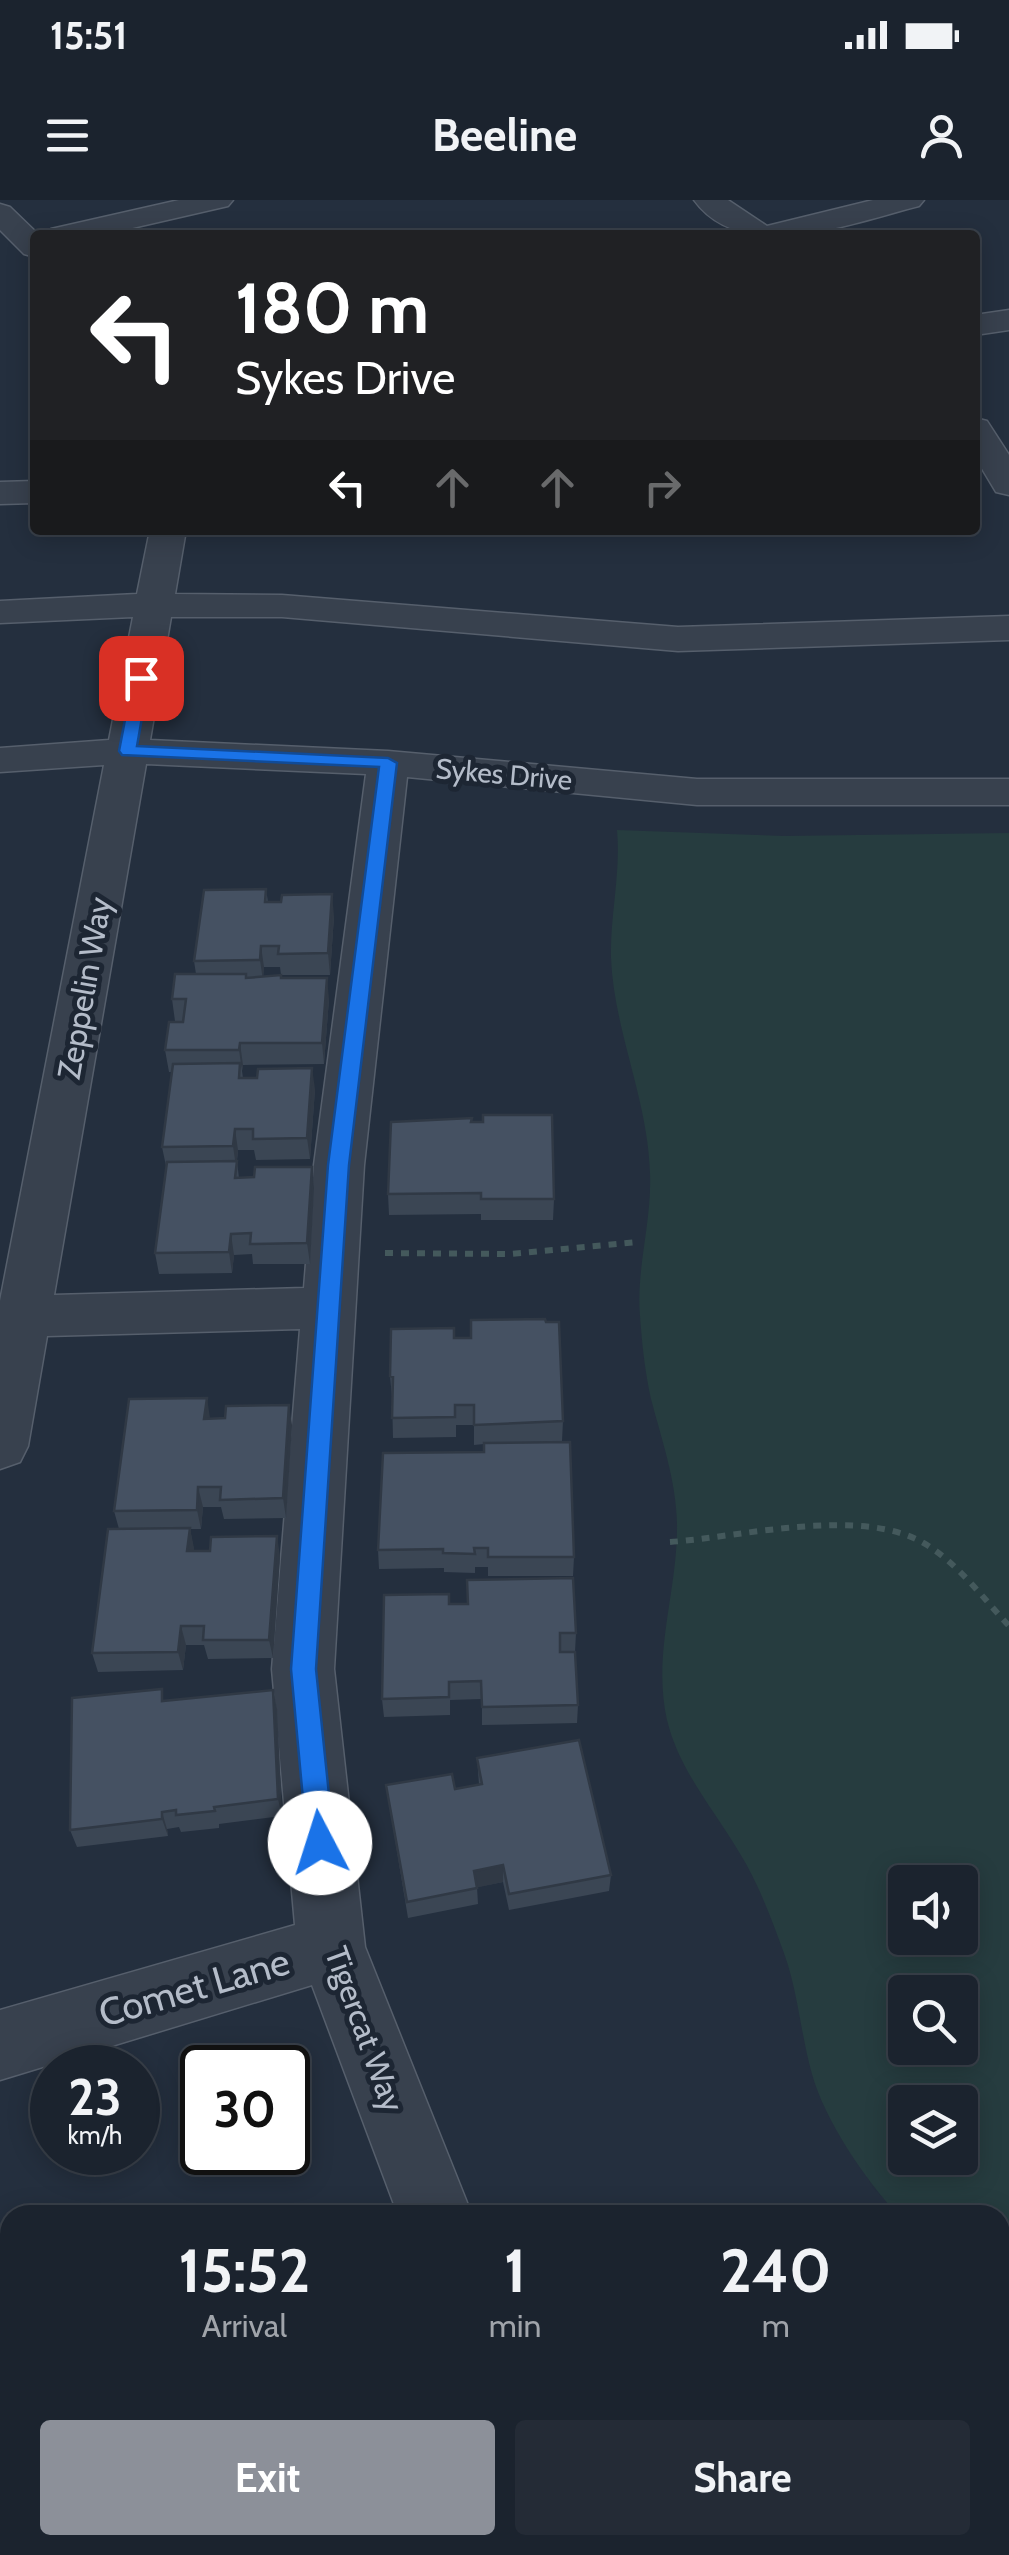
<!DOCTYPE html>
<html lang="en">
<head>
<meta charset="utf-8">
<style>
	body { margin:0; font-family:Cabin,sans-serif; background:#242b36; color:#f1f3f6; height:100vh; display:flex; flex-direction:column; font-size:38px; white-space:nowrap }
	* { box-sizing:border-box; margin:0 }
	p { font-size:32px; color:#a0a4aa }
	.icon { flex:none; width:55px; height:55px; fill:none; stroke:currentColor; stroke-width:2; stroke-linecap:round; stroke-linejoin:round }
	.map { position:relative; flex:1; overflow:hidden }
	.sheet { position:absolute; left:0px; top:2005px; width:1010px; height:350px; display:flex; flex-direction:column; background:#1b232e; border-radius:30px 30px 0 0; box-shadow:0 5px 25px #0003,0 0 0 2px #39404a }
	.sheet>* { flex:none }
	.hud { position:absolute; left:30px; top:30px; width:950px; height:305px; border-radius:10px; box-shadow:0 5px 25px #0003,0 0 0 2px #39404a; background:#202124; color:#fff; overflow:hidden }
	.tools { position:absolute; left:888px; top:1665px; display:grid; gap:20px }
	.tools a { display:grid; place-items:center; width:90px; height:90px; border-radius:10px; background:#1b232e; box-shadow:0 5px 25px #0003,0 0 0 2px #39404a; font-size:50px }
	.speed { position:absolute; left:30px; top:1845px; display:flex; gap:20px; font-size:50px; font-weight:700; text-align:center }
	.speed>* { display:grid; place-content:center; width:130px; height:130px; border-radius:50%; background:#1b232e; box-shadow:0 5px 25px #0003,0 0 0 2px #39404a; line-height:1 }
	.speed small { font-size:25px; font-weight:400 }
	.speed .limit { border:5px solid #111; border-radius:15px; background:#fff; color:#111 }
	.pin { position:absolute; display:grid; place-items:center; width:85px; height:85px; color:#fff; margin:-42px; border-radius:20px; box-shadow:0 5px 15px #0006 }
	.me { position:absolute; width:110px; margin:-55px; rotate:355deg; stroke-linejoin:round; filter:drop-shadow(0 0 8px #0008) }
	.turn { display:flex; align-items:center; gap:35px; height:210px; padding:0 40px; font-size:45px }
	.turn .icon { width:130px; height:130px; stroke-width:2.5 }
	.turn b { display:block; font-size:70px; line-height:85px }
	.lanes { display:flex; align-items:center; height:95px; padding:0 40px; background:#0003; justify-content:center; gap:50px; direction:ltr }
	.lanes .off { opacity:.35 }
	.eta { display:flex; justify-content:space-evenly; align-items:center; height:170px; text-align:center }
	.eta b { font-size:60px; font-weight:700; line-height:70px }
	.button { display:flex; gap:20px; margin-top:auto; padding:20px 40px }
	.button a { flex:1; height:115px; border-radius:10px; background:#8c9099; color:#fff; font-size:40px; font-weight:700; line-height:115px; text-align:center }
	.button a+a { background:#242b36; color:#f1f3f6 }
	.status { display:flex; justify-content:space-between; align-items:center; height:70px; padding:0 50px; background:#1b232e; direction:ltr }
	.status svg { height:28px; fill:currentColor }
	header { display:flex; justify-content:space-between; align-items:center; height:130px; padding:0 40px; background:#1b232e; font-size:45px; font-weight:700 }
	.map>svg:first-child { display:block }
	.green { fill:#263c3f; fill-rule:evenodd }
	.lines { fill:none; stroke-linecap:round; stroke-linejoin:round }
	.minor-casing { stroke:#565f6c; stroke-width:3 }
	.path { stroke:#44595c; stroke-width:6; stroke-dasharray:8 8; stroke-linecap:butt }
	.minor { fill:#38414e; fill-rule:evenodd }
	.wall { fill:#3b4654; fill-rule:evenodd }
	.shaded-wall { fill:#303945 }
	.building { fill:#455162; stroke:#303945; stroke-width:2.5 }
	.route { fill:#1a73e8; stroke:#114b97; stroke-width:2.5 }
	.labels { text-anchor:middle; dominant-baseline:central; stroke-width:10; stroke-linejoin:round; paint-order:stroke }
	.far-street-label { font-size:28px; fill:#b4bcc9; stroke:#1d2633 }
	.street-label { font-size:32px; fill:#b4bcc9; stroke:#1d2633 }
	.near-street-label { font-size:38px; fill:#b4bcc9; stroke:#1d2633 }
</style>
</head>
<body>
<div class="status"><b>15:51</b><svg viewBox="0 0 49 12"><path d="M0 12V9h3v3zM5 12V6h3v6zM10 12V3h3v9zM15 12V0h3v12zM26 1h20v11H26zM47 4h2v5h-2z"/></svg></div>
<header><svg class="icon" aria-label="menu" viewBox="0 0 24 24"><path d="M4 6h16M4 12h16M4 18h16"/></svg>Beeline<svg class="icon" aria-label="person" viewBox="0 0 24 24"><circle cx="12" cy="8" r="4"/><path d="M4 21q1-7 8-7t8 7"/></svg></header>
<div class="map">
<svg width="1009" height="2355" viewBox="0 0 1009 2355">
	<rect width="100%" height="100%" fill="#242f3e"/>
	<path class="green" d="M 617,630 L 784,636 L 1009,633 L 1009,2133 L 1000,2123 L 1000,2015 L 898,2015 C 865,1979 825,1921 812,1874 C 801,1835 798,1793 785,1756 C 772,1720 759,1684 739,1652 C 713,1608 679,1570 667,1520 C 652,1454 678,1390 677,1324 C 676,1280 662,1241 651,1199 C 645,1172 642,1144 640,1116 C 636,1068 652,1022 650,973 C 648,899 614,831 611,758 C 610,715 621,673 617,630 ZM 905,1682 L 960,1682 L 960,1738 L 905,1738 ZM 905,1792 L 960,1792 L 960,1848 L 905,1848 ZM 905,1902 L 960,1902 L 960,1958 L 905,1958 Z"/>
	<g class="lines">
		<g class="minor-casing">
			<path id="minor" d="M 179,0 L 233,0 L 228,6 L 102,35 L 47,35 L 51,29 Z
				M 694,0 L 728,0 L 767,26 L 873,0 L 924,0 L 919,6 C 855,22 742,67 694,0 Z
				M 0,4 L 10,7 L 39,35 L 35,35 L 35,57 L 24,54 L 0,30 Z
				M 1009,110 L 1009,130 L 975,135 L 975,115 Z
				M 975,218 L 987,221 L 1009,255 L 1009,295 L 996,292 L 975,257 Z
				M 35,281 L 35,303 L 0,304 L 0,282 Z
				M 150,330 L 186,330 L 175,394 L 282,395 L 678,427 L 1009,416 L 1009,440 L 678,451 L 282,417 L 171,417 L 150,540 L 388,551 L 697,579 L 1009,579 L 1009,605 L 697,605 L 407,577 L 364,965 L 334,1469 L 365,1747 L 472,2015 L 398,2015 L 312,1785 L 0,1880 L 0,1810 L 295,1725 L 272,1469 L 300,1129 L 47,1136 L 28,1246 L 20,1262 L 0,1269 L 0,1101 L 104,565 L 0,572 L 0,548 L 109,540 L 133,417 L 0,423 L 0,401 L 137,394 ZM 146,564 L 366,574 L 314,965 L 304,1088 L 54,1095 Z
				M 0,2127 L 10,2131 L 10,2255 L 0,2251 Z
				M 11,2345 L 91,2345 L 94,2355 L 14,2355 Z
				M 549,2345 L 630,2345 L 634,2355 L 553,2355 Z"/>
		</g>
		<path class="path" d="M 385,1053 L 511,1054 L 637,1042
			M 670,1342 C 742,1337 864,1305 927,1345 C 959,1365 984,1399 1009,1426"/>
		<use href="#minor" class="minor"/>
	</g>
	<path class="wall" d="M 266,689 L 268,702 L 334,716 L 330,775 L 281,775 L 282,778 L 329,799 L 324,864 L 243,865 L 242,871 L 243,878 L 315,889 L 310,959 L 256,960 L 254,950 L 238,950 L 237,961 L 239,978 L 254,977 L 312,967 L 314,988 L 310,1064 L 253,1064 L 252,1054 L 234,1055 L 232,1073 L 159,1074 L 155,1053 L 166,966 L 162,947 L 172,872 L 169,872 L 165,850 L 183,821 L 175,821 L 172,799 L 196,774 L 194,761 ZM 264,767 L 280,767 L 281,775 L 263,777 Z
		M 471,922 L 554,999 L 553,1020 L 481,1020 L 481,1014 L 389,1015 L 388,994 Z
		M 454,1138 L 563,1221 L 562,1241 L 521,1243 L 574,1357 L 573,1376 L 488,1376 L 488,1367 L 475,1367 L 475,1373 L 444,1372 L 444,1368 L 379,1369 L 378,1350 L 484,1252 L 484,1244 L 474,1245 L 474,1225 L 456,1225 L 456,1237 L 393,1238 L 392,1197 L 390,1176 Z
		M 210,1219 L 292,1225 L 286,1318 L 224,1319 L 221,1307 L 203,1307 L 201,1329 L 190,1329 L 194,1351 L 280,1356 L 273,1458 L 208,1459 L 204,1445 L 186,1445 L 183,1470 L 98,1472 L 92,1453 L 119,1329 L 114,1311 Z
		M 449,1404 L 576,1433 L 575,1452 L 578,1505 L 577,1523 L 482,1525 L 482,1499 L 450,1500 L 450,1515 L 384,1517 L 382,1499 Z
		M 273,1490 L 277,1509 L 282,1616 L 219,1624 L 219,1628 L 181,1632 L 179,1627 L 167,1629 L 168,1636 L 77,1647 L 70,1630 L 165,1501 Z
		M 477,1558 L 611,1675 L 609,1691 L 509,1710 L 503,1682 L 477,1687 L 478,1704 L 408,1718 L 386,1585 L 455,1589 L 479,1584 Z"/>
	<path class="shaded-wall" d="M 332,694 L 334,716 L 330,775 L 328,753 Z
		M 261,746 L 264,767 L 263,781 L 260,760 Z
		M 327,778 L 329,799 L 324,864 L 322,843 Z
		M 240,843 L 243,865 L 242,871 L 239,850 Z
		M 312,868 L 315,889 L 310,959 L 307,938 Z
		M 235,929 L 238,950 L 236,967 L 233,946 Z
		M 312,967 L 314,988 L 310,1064 L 307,1043 Z
		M 231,1034 L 234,1055 L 232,1073 L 229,1052 Z
		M 207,1198 L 210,1218 L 208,1239 L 204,1219 Z
		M 289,1205 L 292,1225 L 286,1318 L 283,1298 Z
		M 198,1287 L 203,1307 L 201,1329 L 197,1310 Z
		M 190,1328 L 194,1348 L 192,1370 L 187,1351 Z
		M 277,1336 L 280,1356 L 273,1458 L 269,1440 Z
		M 181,1426 L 186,1445 L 183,1470 L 178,1452 Z
		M 273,1490 L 277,1509 L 282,1616 L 278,1599 Z
		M 162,1612 L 167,1629 L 168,1636 L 162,1619 Z
		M 503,1665 L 503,1682 L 475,1688 L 474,1671 Z"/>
	<path class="building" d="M 266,689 L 265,702 L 281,702 L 282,695 L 332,694 L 328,753 L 278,754 L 279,746 L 261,746 L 260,760 L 194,761 L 204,690 Z
		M 175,774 L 246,774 L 246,778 L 281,775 L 281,778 L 327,778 L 322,843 L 240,843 L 239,850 L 165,850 L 169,822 L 183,822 L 186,799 L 172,799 Z
		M 240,863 L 239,878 L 257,878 L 258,869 L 312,868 L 307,938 L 253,939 L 253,929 L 235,929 L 233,946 L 162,947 L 173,864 Z
		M 483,915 L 552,915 L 554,999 L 481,999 L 481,993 L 388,994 L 391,922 L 472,918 L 471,922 L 483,922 Z
		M 237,961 L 235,978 L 254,977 L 255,967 L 312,967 L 307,1043 L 250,1044 L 251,1033 L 231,1034 L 229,1052 L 155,1053 L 167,962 Z
		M 545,1119 L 546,1122 L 559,1122 L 563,1221 L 474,1225 L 474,1205 L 455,1205 L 455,1217 L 392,1218 L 393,1177 L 390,1176 L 391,1129 L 454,1128 L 454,1138 L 471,1138 L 471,1120 Z
		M 207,1198 L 204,1219 L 225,1218 L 226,1206 L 289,1205 L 283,1298 L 220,1300 L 221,1287 L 198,1287 L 197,1310 L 114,1311 L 129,1199 Z
		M 570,1242 L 574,1357 L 488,1357 L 488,1348 L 474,1348 L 475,1354 L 443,1353 L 443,1349 L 378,1350 L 383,1253 L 484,1252 L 484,1243 Z
		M 190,1328 L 187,1351 L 210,1351 L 211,1337 L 277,1336 L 269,1440 L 203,1440 L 204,1426 L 181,1426 L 178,1452 L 92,1453 L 108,1329 Z
		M 573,1378 L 576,1433 L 560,1433 L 560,1452 L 575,1452 L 578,1505 L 482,1507 L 481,1481 L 449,1482 L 449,1497 L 382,1499 L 384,1395 L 449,1394 L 449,1404 L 468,1404 L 467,1380 Z
		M 162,1489 L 162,1501 L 273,1490 L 278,1599 L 214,1607 L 215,1611 L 176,1615 L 176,1610 L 162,1612 L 162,1619 L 70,1630 L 72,1498 Z
		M 579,1540 L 611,1675 L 509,1694 L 503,1665 L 474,1671 L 477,1688 L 407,1702 L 386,1585 L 452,1574 L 455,1589 L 482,1584 L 477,1558 Z"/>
	<path class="route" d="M 141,473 L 149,478 L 137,546 L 388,558 L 397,563 L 349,965 L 316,1469 L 334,1643 L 330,1652 L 320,1656 L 311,1652 L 307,1643 L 291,1469 L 328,965 L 379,567 L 122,555 L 119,551 L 133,478 Z"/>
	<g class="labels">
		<g class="far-street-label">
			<text transform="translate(504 574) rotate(5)">Sykes Drive</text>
		</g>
		<g class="street-label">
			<text transform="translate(84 788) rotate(-80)">Zeppelin Way</text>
			<text transform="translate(365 1829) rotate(70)">Tigercat Way</text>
		</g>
		<g class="near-street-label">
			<text transform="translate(194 1787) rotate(-16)">Comet Lane</text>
		</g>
	</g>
</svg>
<div class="tools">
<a><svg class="icon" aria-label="sound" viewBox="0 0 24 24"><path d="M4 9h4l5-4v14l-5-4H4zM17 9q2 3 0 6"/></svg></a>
<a><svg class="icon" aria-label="search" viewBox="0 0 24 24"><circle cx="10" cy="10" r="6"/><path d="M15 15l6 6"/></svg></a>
<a><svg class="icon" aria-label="layers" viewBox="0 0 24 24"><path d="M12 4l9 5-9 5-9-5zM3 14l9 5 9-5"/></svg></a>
</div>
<div class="speed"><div>23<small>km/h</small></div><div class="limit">30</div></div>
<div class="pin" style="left:141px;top:478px;background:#d93025"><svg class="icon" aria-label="arrive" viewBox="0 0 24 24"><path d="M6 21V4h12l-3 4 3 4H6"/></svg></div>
<svg class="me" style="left:320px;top:1643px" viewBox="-20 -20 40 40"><circle r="19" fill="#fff"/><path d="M0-13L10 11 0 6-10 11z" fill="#1a73e8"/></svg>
<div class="hud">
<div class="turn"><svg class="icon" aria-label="left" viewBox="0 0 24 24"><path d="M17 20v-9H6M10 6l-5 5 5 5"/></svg><div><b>180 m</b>Sykes Drive</div></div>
<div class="lanes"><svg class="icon" aria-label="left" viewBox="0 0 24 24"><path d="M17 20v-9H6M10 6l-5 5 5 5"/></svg><svg class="icon off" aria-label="ahead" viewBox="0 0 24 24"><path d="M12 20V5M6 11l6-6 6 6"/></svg><svg class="icon off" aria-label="ahead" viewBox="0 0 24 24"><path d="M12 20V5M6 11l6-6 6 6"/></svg><svg class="icon off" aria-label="right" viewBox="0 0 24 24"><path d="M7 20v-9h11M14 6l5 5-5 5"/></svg></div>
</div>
<section class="sheet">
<div class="eta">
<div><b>15:52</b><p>Arrival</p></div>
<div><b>1</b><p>min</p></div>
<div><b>240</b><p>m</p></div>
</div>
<div class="button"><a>Exit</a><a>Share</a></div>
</section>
</div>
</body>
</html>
